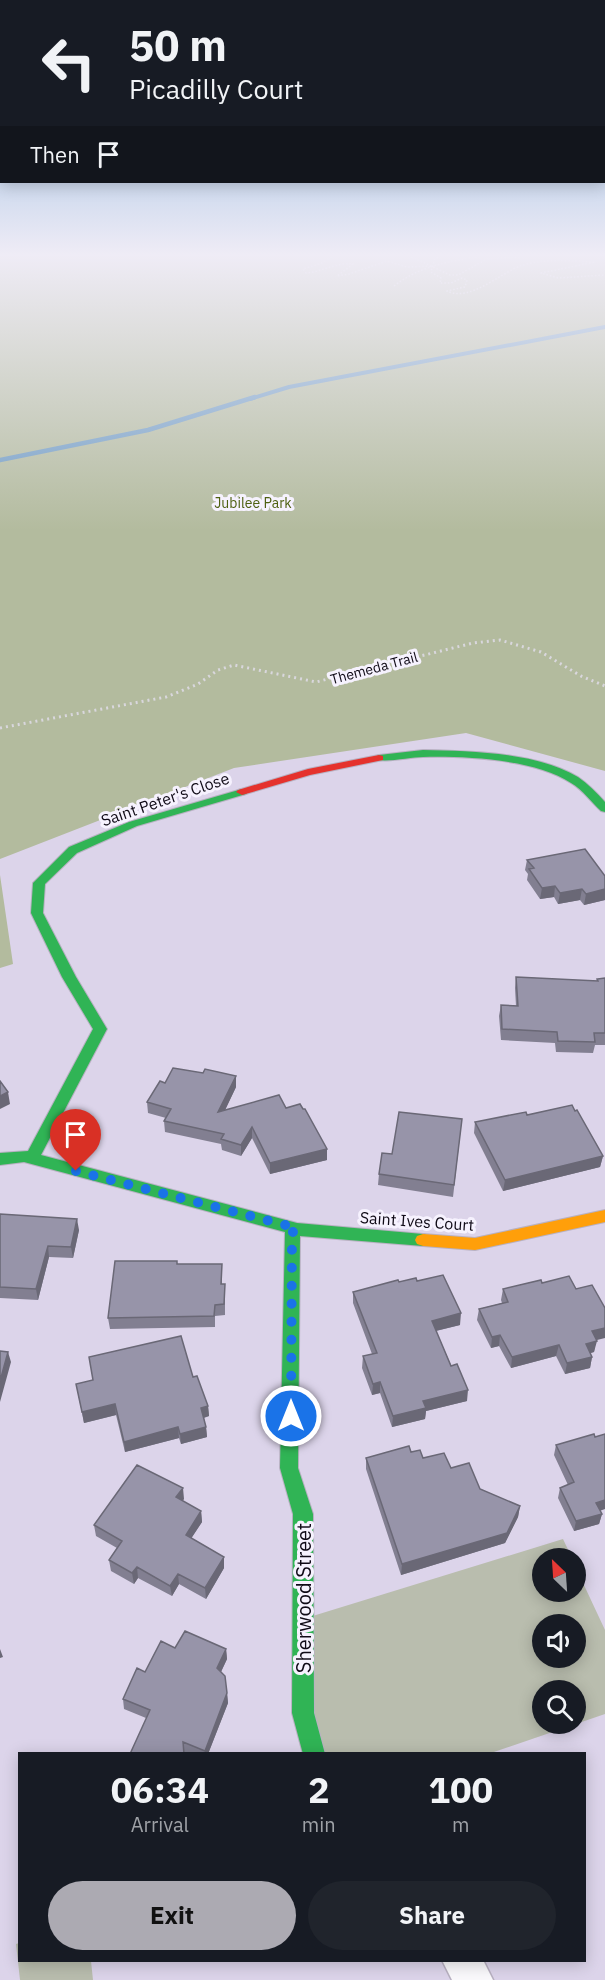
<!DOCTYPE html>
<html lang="en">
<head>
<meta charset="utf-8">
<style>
	body { margin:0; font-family:"IBM Plex Sans",sans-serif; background:#20242c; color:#f1f3f6; height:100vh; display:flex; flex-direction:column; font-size:22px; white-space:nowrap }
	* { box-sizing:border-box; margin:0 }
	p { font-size:20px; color:#9ea1a6 }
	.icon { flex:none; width:33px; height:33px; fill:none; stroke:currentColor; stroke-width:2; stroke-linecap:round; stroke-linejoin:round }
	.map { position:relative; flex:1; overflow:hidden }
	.side { position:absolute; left:18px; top:1752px; width:568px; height:210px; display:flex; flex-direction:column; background:#171b24; border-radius:0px; box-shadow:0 3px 15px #0003 }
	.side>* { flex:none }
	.guide { position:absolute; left:0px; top:0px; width:606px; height:183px; box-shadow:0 3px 15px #0003; background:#171b24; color:#f1f3f6; overflow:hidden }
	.needle { width:39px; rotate:335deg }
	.fabs { position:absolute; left:532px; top:1548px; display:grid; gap:12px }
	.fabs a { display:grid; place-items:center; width:54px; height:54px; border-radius:50%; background:#171b24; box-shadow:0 3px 15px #0003; font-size:30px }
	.pin { position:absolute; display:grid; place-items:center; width:51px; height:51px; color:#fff; margin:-62px -26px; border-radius:50% 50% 50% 0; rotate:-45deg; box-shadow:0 0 6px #0007 }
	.pin .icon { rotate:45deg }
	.me { position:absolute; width:66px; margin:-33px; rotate:0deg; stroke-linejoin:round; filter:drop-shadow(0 0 4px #0008) }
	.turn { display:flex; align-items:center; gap:21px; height:126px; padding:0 30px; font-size:27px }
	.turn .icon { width:78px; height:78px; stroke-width:2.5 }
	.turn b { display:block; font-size:42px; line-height:51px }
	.then { display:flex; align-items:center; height:57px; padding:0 30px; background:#0003; gap:12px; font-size:22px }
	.eta { display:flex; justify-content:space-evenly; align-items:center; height:102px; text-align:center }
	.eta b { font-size:36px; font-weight:700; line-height:42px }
	.button { display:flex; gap:12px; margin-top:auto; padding:12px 30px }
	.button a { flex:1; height:69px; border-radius:36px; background:#acaab2; color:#111; font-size:24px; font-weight:700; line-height:69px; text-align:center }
	.button a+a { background:#20242c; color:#f1f3f6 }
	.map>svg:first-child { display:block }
	.green { fill:#b9bdae; fill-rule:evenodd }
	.forest { fill:#b3bb9e }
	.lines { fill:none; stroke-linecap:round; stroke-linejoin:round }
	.stream-far1 { stroke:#709cc3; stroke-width:4 }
	.stream { stroke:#709cc3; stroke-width:4.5 }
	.street-casing { stroke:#b8b1c2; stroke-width:3 }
	.fast-casing { stroke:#b8b1c2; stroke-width:2 }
	.slow-casing { stroke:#b8b1c2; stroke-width:2 }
	.jam-casing { stroke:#b8b1c2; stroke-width:2 }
	.path-far1 { stroke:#d9d7dd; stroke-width:1.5; stroke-dasharray:1.5 2; stroke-linecap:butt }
	.path { stroke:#d9d7dd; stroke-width:3; stroke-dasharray:2 4; stroke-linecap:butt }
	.street { fill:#faf9fc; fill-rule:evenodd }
	.fast { fill:#30b455; fill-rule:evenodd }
	.slow { fill:#ff9f0a; fill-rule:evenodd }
	.jam { fill:#e5322d; fill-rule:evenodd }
	.wall { fill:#827f91 }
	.shaded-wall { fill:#6a6876 }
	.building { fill:#9794a9; stroke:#6a6876; stroke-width:1.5 }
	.route { stroke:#1a73e8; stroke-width:10; stroke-dasharray:0 18 }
	.labels { text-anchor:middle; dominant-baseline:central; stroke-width:6; stroke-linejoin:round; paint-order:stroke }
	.far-park-label { font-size:14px; fill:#4e6011; stroke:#f6f2fe }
	.far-street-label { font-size:14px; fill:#0f0a16; stroke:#f6f2fe }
	.street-label { font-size:16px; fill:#0f0a16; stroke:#f6f2fe }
	.near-street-label { font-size:20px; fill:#0f0a16; stroke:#f6f2fe }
</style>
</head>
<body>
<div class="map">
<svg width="605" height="1980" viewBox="0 0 605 1980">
	<rect width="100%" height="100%" fill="#dcd4ea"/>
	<path class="green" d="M 563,1539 L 572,1558 L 543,1558 L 543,1592 L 576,1592 L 576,1568 L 605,1630 L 605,1714 L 491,1753 L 314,1753 L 303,1619 ZM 543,1624 L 576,1624 L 576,1658 L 543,1658 ZM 543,1690 L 576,1690 L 576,1724 L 543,1724 Z
		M 19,1943 L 20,1960 L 91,1961 L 93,1980 L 20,1980 L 16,1944 Z"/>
	<path class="forest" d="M 0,253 L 605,253 L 605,771 L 466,733 L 234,768 L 0,859 Z
		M 0,875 L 13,964 L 0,968 Z"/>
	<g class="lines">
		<path class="stream-far1" d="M 250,399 L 289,387 L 605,327"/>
		<path class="stream" d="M 0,460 L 148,430 L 255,397"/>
		<g class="street-casing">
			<path id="street" d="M 442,1960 L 483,1960 L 493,1980 L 452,1980 Z"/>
		</g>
		<g class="fast-casing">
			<path id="fast" d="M 423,750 C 470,751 536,752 578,777 C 588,784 597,793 605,802 L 605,812 L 601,811 C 591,802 583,790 571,783 C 535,759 465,756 423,757 C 411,757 380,764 373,758 L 379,755 Z
				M 242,789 L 248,792 L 246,794 L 137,826 L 77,853 L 45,884 L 43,913 L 76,977 L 107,1029 L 41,1155 L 297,1223 L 423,1234 L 429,1236 L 431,1240 L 429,1244 L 423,1246 L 300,1236 L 298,1468 L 313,1514 L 314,1713 L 325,1754 L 303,1754 L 292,1713 L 293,1514 L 280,1468 L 285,1232 L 24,1162 L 0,1165 L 0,1153 L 28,1151 L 93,1029 L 62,977 L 31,913 L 33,883 L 69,847 L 129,822 Z"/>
		</g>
		<g class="slow-casing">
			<path id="slow" d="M 605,1210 L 605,1222 L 475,1250 L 423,1246 L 417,1244 L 415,1240 L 417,1236 L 423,1234 L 475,1238 Z"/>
		</g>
		<g class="jam-casing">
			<path id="jam" d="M 379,755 L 383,756 L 383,760 L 310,775 L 242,795 L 236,792 L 238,790 L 308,769 Z"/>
		</g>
		<path class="path-far1" d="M 337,253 L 322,263 L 303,269 L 306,273 C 322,272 336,262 353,264 L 337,276 L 349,274 L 387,261 L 407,267 L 433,266
			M 414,253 L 412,257 L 450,275 L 458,275 L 487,259 L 550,255 L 605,256
			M 446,253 L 445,256 L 435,258 L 431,272 L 441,278 L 440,283 L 451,283 L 462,278 L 467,280 L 465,287 L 447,291 C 470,302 499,274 520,266 C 544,258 570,261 595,262 L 541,273 L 558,278 L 605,275
			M 394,286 C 426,261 466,259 505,253"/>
		<path class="path" d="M 0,728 L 166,697 L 198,684 L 218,670 L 234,665 L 316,682 L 473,643 L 500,640 L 541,652 L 581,676 L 605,686"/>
		<use href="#street" class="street"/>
		<use href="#fast" class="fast"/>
		<use href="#slow" class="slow"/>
		<use href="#jam" class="jam"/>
	</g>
	<path class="wall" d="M 527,860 L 605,876 L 605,900 L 584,905 L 580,900 L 558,904 L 554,897 L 540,899 L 527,880 L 528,874 L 525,870 Z
		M 516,977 L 597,981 L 597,979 L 605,978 L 605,1045 L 595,1045 L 593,1053 L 556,1052 L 555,1043 L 501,1040 L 499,1016 L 501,1005 L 516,1006 L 515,988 Z
		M 203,1073 L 236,1076 L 236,1087 L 225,1110 L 286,1108 L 327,1149 L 327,1160 L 270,1174 L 252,1138 L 241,1156 L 222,1150 L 221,1144 L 165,1132 L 164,1121 L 166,1118 L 148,1113 L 147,1102 L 165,1083 Z
		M 527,1115 L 603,1156 L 600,1167 L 503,1191 L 474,1133 L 475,1122 Z
		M 462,1119 L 453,1197 L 378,1185 L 379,1174 Z
		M 0,1214 L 79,1230 L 73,1258 L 49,1257 L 38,1300 L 0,1298 Z
		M 177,1261 L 177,1264 L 222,1264 L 222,1284 L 225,1295 L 225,1315 L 215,1316 L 215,1327 L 110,1329 L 108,1318 Z
		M 417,1281 L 460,1325 L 436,1331 L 467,1401 L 426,1411 L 425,1419 L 392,1427 L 380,1393 L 372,1395 L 362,1368 L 363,1356 L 372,1354 L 353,1303 L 353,1292 L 399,1282 Z
		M 542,1283 L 596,1340 L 594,1352 L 590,1353 L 592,1357 L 590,1368 L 565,1374 L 556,1356 L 511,1368 L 499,1346 L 491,1348 L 477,1320 L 479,1309 L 502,1303 L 501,1300 L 503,1289 Z
		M 193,1377 L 208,1406 L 209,1416 L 204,1418 L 206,1427 L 207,1437 L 181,1444 L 179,1438 L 125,1452 L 116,1415 L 84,1423 L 76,1384 Z
		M 556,1445 L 602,1514 L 599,1524 L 574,1531 L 558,1498 L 560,1488 L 568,1485 L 554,1455 Z
		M 411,1452 L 423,1458 L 451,1468 L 480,1489 L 520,1506 L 518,1517 L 505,1543 L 401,1575 L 366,1469 L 366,1458 Z
		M 184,1499 L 182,1501 L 201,1511 L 202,1522 L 191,1538 L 224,1557 L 224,1568 L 206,1599 L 179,1584 L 172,1596 L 138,1578 L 134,1584 L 111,1571 L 109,1560 L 117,1548 L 96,1536 L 94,1525 Z
		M 175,1648 L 226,1649 L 227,1659 L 221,1672 L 227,1693 L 228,1703 L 208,1754 L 188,1754 L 184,1752 L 146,1718 L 124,1709 L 123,1699 L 145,1672 Z"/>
	<path class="shaded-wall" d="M 555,886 L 554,897 L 540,899 L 542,888 Z
		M 582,889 L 580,900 L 558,904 L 560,893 Z
		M 605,889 L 605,900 L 584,905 L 586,894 Z
		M 236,1076 L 236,1087 L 219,1123 L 218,1112 Z
		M 8,1092 L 10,1104 L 0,1109 L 0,1096 Z
		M 252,1127 L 252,1138 L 241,1156 L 241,1145 Z
		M 327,1149 L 327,1160 L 270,1174 L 270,1163 Z
		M 603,1156 L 600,1167 L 503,1191 L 505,1180 Z
		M 77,1219 L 79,1230 L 73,1258 L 71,1247 Z
		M 48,1246 L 49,1257 L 38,1300 L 36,1289 Z
		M 461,1313 L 460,1325 L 431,1332 L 432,1321 Z
		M 605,1328 L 605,1338 L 589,1342 L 592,1331 Z
		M 500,1335 L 499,1346 L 491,1348 L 492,1337 Z
		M 597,1341 L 594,1352 L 584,1355 L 586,1344 Z
		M 559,1345 L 556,1356 L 511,1368 L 512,1357 Z
		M 8,1352 L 11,1362 L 0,1402 L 0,1381 Z
		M 592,1357 L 590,1368 L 565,1374 L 567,1363 Z
		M 380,1382 L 380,1393 L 372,1395 L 373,1384 Z
		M 468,1390 L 467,1401 L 426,1411 L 425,1419 L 392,1427 L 393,1416 L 423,1401 Z
		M 115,1404 L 116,1415 L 84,1423 L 82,1412 Z
		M 208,1406 L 209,1416 L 202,1418 L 201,1408 Z
		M 178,1427 L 179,1438 L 125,1452 L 124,1442 Z
		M 206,1427 L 207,1437 L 181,1444 L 180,1434 Z
		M 183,1488 L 184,1499 L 177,1508 L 176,1497 Z
		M 605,1500 L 605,1509 L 594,1513 L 596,1503 Z
		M 520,1506 L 518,1517 L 505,1543 L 401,1575 L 402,1564 Z
		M 201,1511 L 202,1522 L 187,1545 L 186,1535 Z
		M 602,1514 L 599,1524 L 574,1531 L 576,1521 Z
		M 224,1557 L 224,1568 L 206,1599 L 205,1588 Z
		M 137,1567 L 138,1578 L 134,1584 L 132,1573 Z
		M 178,1574 L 179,1584 L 172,1596 L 170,1586 Z
		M 0,1649 L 3,1657 L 0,1658 Z
		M 226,1649 L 227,1659 L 218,1678 L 217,1668 Z
		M 227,1693 L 228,1703 L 208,1754 L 205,1754 L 205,1751 Z"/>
	<path class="building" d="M 585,849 L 605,876 L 605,889 L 586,894 L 582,889 L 560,893 L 555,886 L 542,888 L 529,869 L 534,868 L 527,860 Z
		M 516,977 L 598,981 L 597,979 L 605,978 L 605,1033 L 594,1033 L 595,1042 L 558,1041 L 557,1032 L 502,1029 L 501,1005 L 518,1006 Z
		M 173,1068 L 203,1073 L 205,1069 L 236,1076 L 218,1112 L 279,1095 L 286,1108 L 300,1104 L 303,1109 L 305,1109 L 327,1149 L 270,1163 L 252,1127 L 241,1145 L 221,1139 L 224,1134 L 164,1121 L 171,1109 L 147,1102 L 160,1081 L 165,1083 Z
		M 0,1081 L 8,1092 L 0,1096 Z
		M 572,1105 L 575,1111 L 577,1110 L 603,1156 L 505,1180 L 475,1122 L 526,1112 L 527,1115 Z
		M 399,1112 L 462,1119 L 454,1185 L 379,1174 L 382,1153 L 392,1154 Z
		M 0,1214 L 77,1219 L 71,1247 L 48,1246 L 36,1289 L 0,1287 Z
		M 115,1261 L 177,1261 L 177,1264 L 222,1264 L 221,1284 L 225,1284 L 224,1304 L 215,1305 L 214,1316 L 108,1318 Z
		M 443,1275 L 461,1313 L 432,1321 L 451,1366 L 457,1364 L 468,1390 L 423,1401 L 426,1408 L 393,1416 L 380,1382 L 373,1384 L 363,1356 L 377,1353 L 353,1292 L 398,1280 L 399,1282 L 416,1278 L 417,1281 Z
		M 569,1276 L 576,1289 L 592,1285 L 605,1308 L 605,1328 L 592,1331 L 597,1341 L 586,1344 L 592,1357 L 567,1363 L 559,1345 L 512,1357 L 500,1335 L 492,1337 L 479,1309 L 508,1302 L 503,1289 L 541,1280 L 542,1283 Z
		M 181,1336 L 193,1377 L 197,1376 L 208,1406 L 201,1408 L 206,1427 L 180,1434 L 178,1427 L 124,1442 L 115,1404 L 82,1412 L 76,1384 L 93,1380 L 89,1357 Z
		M 0,1351 L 8,1352 L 0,1381 Z
		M 594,1434 L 595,1437 L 605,1434 L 605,1500 L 596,1503 L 602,1514 L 576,1521 L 560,1488 L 574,1482 L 556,1445 Z
		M 409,1446 L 411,1452 L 420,1450 L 423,1458 L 444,1453 L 451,1468 L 469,1463 L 480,1489 L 520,1506 L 507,1533 L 402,1564 L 366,1458 Z
		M 137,1465 L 183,1488 L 176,1497 L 201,1511 L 186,1535 L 224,1557 L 205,1588 L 178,1574 L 170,1586 L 137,1567 L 132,1573 L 109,1560 L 122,1541 L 94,1525 Z
		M 185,1631 L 226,1649 L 217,1668 L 225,1676 L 227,1693 L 205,1751 L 183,1742 L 184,1754 L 130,1754 L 150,1710 L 123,1699 L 137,1668 L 145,1672 L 161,1641 L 175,1648 Z"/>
	<linearGradient id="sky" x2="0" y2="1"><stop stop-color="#78aad9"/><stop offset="0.48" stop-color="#efecf6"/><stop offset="1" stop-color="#efecf6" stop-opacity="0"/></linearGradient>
	<rect width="605" height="531" fill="url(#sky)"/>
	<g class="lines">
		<path class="route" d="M 76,1171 L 297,1228 L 292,1233 L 291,1416"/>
	</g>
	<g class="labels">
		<g class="far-park-label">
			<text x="253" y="503">Jubilee Park</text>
		</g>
		<g class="far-street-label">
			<text transform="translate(374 668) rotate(-15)">Themeda Trail</text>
		</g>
		<g class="street-label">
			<text transform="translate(165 799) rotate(-19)">Saint Peter's Close</text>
			<text transform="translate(417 1221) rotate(4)">Saint Ives Court</text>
		</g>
		<g class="near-street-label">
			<text transform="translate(303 1598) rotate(-90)">Sherwood Street</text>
		</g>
	</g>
</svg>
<div class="fabs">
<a><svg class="needle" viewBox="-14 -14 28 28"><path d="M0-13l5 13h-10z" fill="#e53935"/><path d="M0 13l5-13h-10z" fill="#9ea1a6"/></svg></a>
<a><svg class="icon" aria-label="sound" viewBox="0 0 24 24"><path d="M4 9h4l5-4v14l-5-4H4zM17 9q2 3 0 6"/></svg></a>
<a><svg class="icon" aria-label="search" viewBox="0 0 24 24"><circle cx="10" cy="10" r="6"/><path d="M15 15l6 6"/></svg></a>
</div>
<div class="pin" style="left:76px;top:1171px;background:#d93025"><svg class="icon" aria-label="arrive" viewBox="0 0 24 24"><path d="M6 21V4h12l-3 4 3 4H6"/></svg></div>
<svg class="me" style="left:291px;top:1416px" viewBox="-20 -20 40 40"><circle r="17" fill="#1a73e8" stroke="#fff" stroke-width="3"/><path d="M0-11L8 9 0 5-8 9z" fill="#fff"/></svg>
<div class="guide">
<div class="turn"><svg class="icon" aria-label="left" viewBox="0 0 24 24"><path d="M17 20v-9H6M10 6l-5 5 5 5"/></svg><div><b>50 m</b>Picadilly Court</div></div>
<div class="then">Then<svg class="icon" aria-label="arrive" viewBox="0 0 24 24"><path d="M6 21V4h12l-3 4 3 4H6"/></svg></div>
</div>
<section class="side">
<div class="eta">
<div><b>06:34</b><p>Arrival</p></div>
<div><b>2</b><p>min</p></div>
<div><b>100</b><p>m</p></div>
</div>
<div class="button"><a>Exit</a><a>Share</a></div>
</section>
</div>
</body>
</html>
